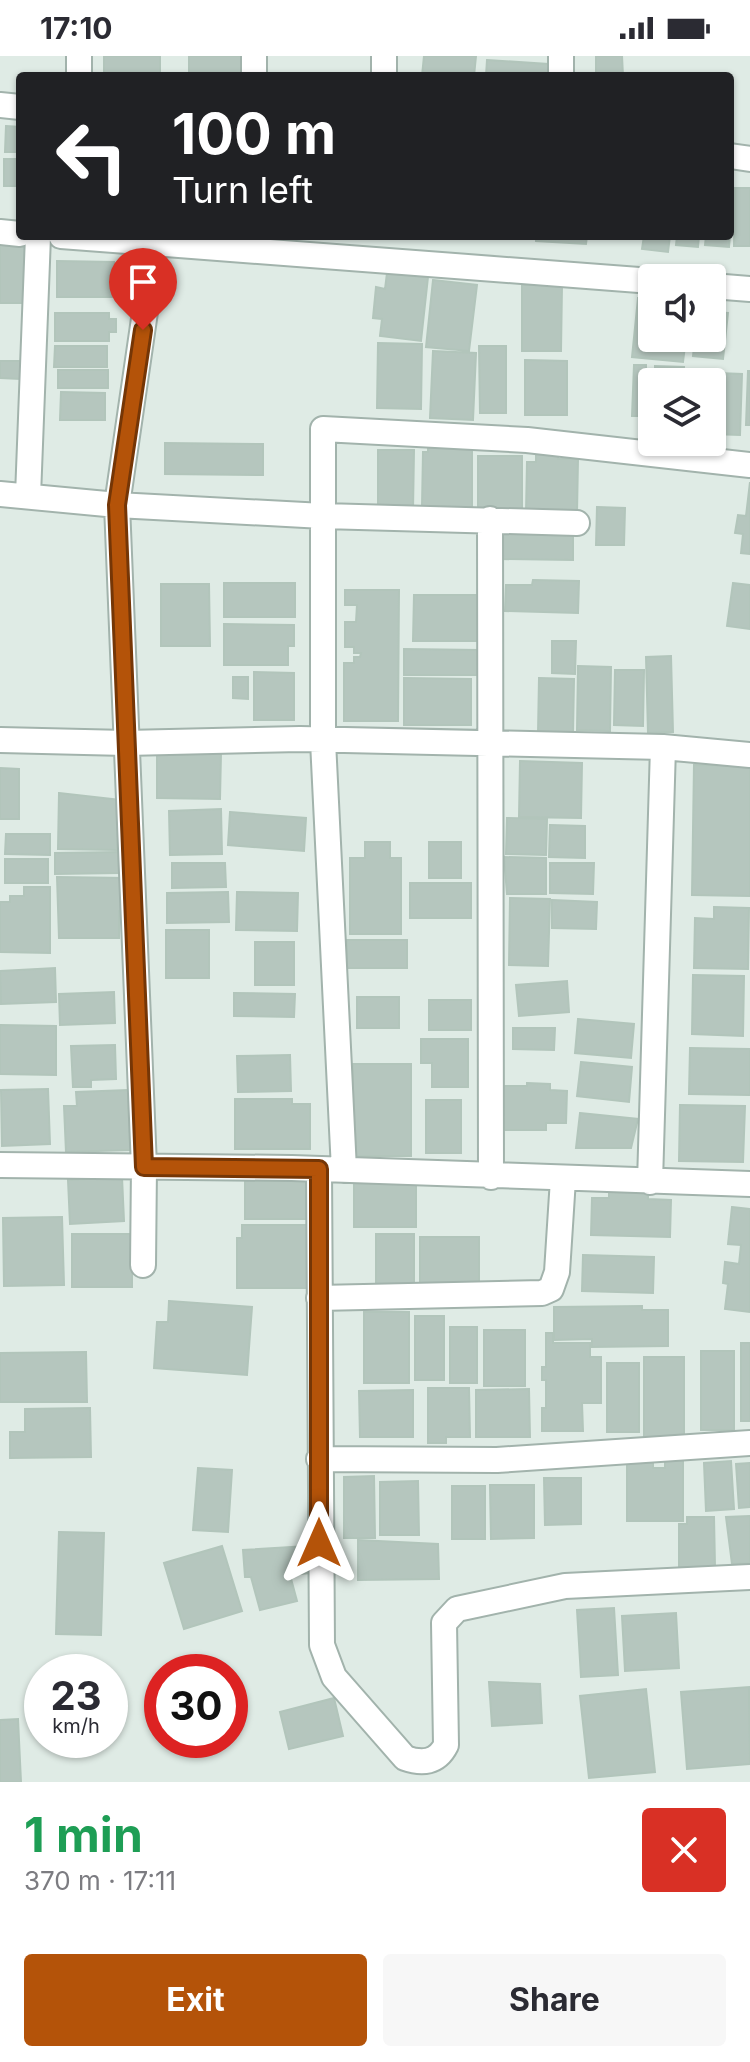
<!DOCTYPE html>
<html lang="en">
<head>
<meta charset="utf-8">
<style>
	body { margin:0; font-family:Inter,sans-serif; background:#f7f7f7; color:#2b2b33; height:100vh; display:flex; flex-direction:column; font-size:30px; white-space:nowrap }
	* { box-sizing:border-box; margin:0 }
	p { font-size:26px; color:#7c7c81 }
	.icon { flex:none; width:44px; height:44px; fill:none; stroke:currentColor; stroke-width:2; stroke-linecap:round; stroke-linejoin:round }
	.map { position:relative; height:1726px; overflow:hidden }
	.side { display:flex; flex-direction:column; background:#fff; flex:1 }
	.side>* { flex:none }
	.top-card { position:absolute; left:16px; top:16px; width:718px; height:168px; border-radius:8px; box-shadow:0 2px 6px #0004; background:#202124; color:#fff; overflow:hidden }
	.buttons { position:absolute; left:638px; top:208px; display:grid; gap:16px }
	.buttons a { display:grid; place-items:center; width:88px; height:88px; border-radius:8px; background:#fff; box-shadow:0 2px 6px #0004; font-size:40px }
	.speed { position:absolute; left:24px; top:1598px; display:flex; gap:16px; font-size:40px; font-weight:700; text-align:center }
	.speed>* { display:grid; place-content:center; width:104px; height:104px; border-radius:50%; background:#fff; box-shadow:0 2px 6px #0004; line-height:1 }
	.speed small { font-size:20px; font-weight:400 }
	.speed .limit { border:12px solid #d22; background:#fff; color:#111 }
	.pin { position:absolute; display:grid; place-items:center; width:68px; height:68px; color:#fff; margin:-82px -34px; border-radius:50% 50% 50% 0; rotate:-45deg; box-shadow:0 0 8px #0007 }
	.pin .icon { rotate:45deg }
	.me { position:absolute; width:88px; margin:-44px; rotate:0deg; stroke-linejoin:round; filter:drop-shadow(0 0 6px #0008) }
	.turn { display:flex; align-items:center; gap:28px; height:168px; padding:0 24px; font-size:36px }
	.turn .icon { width:104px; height:104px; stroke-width:2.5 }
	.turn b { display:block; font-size:56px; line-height:68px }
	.round { display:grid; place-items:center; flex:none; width:84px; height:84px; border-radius:8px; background:#f7f7f7 }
	.head { display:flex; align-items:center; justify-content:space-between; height:136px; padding:0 24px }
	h1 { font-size:48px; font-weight:700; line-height:60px; color:#1e9e55 }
	.primary-button { display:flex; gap:16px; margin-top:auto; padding:16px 24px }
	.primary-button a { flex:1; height:92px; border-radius:8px; background:#b45309; color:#fff; font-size:32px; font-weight:700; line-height:92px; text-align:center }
	.primary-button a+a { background:#f7f7f7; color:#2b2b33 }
	.status { display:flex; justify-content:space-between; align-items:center; height:56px; padding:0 40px; background:#fff; direction:ltr }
	.status svg { height:22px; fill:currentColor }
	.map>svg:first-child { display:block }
	.building { fill:#b5c6be; stroke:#b2c5bb; stroke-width:2 }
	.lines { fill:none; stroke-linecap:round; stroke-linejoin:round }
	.minor-casing { stroke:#a2b3ac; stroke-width:28 }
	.minor { stroke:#fff; stroke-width:24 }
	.route-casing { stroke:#753606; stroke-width:20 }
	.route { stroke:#b45309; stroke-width:14 }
</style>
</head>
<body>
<div class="status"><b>17:10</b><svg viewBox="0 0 49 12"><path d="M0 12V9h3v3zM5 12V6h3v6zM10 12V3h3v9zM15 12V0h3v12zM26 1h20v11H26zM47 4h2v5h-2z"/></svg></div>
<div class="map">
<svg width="750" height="1726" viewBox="0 0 750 1726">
	<rect width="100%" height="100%" fill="#dfebe5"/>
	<path class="building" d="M 104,0 L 160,0 L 160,20 L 104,20 Z
		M 189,0 L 244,0 L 243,20 L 189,20 Z
		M 424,0 L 476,0 L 474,20 L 422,20 Z
		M 596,0 L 622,0 L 623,20 L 596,20 Z
		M 487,4 L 548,8 L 548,20 L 486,20 Z
		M 6,70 L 20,71 L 20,96 L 5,96 Z
		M 4,103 L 20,103 L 20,130 L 4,130 Z
		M 735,132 L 750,132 L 750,190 L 734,190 Z
		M 536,180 L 587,180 L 586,188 L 536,185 Z
		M 644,180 L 670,180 L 668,196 L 642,193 Z
		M 677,180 L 699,180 L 698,191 L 676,189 Z
		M 706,180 L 730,180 L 729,191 L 705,189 Z
		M 0,188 L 30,188 L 29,247 L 0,247 Z
		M 57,205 L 114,206 L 113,241 L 57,241 Z
		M 387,217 L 428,221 L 421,285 L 380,280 L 382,263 L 373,262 L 376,231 L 385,233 Z
		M 433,224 L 477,229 L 469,295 L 426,291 Z
		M 522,229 L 562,229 L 561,295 L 522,295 Z
		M 638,242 L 652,243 L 652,282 L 686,282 L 683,306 L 632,301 Z
		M 712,256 L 728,257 L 723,303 L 693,300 L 695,282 L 712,282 Z
		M 55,257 L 109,257 L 109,263 L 116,263 L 116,276 L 109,276 L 109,285 L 55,285 Z
		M 378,287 L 422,288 L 421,353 L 377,352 Z
		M 55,290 L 107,290 L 107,311 L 54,311 Z
		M 479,290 L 506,290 L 506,357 L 480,357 Z
		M 433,295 L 476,297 L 473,364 L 430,362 Z
		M 525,304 L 567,305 L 567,359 L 525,359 Z
		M 0,305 L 20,305 L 20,323 L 0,322 Z
		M 634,309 L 646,309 L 646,314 L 655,314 L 655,310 L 684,311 L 683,326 L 652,326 L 652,360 L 632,360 Z
		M 58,314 L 108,314 L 108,332 L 58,332 Z
		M 748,315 L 750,315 L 750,369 L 746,369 Z
		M 692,316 L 742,318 L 740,379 L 712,378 L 712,326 L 692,326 Z
		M 61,336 L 105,337 L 105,364 L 60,364 Z
		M 428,385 L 472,385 L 472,452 L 422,451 L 423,396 L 428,396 Z
		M 165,387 L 263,388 L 263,419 L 165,418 Z
		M 536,392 L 558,393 L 558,403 L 578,403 L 577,457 L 526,457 L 527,406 L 536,406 Z
		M 378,394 L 414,394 L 413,454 L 378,454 Z
		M 478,400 L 522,400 L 522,453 L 478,453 Z
		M 750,426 L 750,498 L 741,497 L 743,478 L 735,477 L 738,459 L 746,460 Z
		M 597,451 L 625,452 L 624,489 L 596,489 Z
		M 500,474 L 573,475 L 573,504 L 500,503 Z
		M 533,524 L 579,525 L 578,557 L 505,555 L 506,529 L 532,529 Z
		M 224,527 L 295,527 L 295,561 L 224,561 Z
		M 733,527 L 750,529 L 750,573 L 727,570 Z
		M 161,528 L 209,528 L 210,590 L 161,590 Z
		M 345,534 L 399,534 L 398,665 L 344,665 L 344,607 L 354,607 L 354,601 L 360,601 L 361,597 L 354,597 L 354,591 L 345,591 L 345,566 L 356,566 L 357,549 L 345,549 Z
		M 414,539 L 478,539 L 478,585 L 413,585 Z
		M 224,568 L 294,569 L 294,590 L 288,590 L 288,609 L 224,609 Z
		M 552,585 L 576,585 L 575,618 L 552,617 Z
		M 404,593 L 479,594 L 479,619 L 404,619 Z
		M 671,600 L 673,676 L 648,677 L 646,601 Z
		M 578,610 L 611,611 L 610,675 L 577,674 Z
		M 615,614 L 644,614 L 643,670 L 614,669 Z
		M 254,616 L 294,617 L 294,664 L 254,664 Z
		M 233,621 L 248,621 L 248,643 L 233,642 Z
		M 404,622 L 471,623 L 471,669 L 404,669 Z
		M 539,622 L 574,623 L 573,678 L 538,678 Z
		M 157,696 L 221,697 L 220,743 L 157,742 Z
		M 520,705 L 582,707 L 581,762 L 519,761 Z
		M 694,709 L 750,710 L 750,840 L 692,839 Z
		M 0,712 L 19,713 L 19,763 L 0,763 Z
		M 59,737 L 120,744 L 117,794 L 58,793 Z
		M 221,753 L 222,798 L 170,799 L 169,755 Z
		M 230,756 L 306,762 L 304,795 L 228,789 Z
		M 507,762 L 547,763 L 546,799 L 506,798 Z
		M 550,769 L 585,770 L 585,802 L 549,801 Z
		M 6,778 L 50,778 L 50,799 L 5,798 Z
		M 365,786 L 390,786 L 390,802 L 401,802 L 401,878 L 350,878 L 350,802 L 365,802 Z
		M 429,786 L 461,786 L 461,822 L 429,822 Z
		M 118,796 L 119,817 L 55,818 L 55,797 Z
		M 504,801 L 546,802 L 546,838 L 507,838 Z
		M 5,803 L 48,803 L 48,827 L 5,827 Z
		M 172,807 L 225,807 L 226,831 L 172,832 Z
		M 550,807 L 594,807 L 593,838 L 550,837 Z
		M 57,821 L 126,822 L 126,855 L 119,855 L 119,882 L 59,882 Z
		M 410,827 L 471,827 L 471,862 L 410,862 Z
		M 24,831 L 50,831 L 50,897 L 0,896 L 0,846 L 10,846 L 10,840 L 24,840 Z
		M 228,836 L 229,866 L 167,867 L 167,837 Z
		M 237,836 L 298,837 L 297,875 L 236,874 Z
		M 510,842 L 550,843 L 548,910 L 509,909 Z
		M 552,844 L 597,846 L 596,873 L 552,872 Z
		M 714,851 L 749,852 L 748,913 L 694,912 L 695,862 L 714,863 Z
		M 166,874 L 209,874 L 209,922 L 166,922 Z
		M 347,884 L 407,884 L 407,912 L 347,912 Z
		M 255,886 L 294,886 L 294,929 L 255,929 Z
		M 55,912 L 56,946 L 1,948 L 0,915 Z
		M 693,919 L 744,920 L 743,980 L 692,978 Z
		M 567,925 L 569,956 L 519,960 L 516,929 Z
		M 114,936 L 115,967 L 60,969 L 59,938 Z
		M 234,937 L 295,938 L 294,961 L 234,960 Z
		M 357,941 L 399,941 L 399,972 L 357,972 Z
		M 429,944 L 471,944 L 471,974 L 429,974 Z
		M 578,963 L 634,968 L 631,1002 L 575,997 Z
		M 0,969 L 56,970 L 56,1019 L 0,1018 Z
		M 513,972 L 555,972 L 554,994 L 513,993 Z
		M 421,983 L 468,983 L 468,1031 L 432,1031 L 432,1007 L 421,1007 Z
		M 115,989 L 116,1023 L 91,1024 L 91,1031 L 73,1031 L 71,990 Z
		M 690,992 L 750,993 L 750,1039 L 689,1038 Z
		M 290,999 L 291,1035 L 238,1036 L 237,1000 Z
		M 581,1006 L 632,1011 L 629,1046 L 577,1040 Z
		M 353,1008 L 411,1008 L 411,1100 L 353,1100 Z
		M 527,1027 L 550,1028 L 550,1034 L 567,1035 L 566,1067 L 546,1067 L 546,1074 L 503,1074 L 504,1030 L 527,1030 Z
		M 48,1033 L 50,1088 L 2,1090 L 1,1034 Z
		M 128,1034 L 130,1094 L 66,1096 L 64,1050 L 77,1050 L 76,1036 Z
		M 235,1043 L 292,1043 L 292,1048 L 310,1048 L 310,1093 L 235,1093 Z
		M 426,1044 L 461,1044 L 461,1097 L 426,1097 Z
		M 680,1049 L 745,1050 L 743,1106 L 679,1105 Z
		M 580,1057 L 638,1063 L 631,1092 L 576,1092 Z
		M 122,1121 L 124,1165 L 70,1168 L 68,1124 Z
		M 354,1122 L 416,1122 L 416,1171 L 354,1171 Z
		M 245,1125 L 306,1125 L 306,1163 L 245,1163 Z
		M 609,1135 L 648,1136 L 648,1143 L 671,1144 L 670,1181 L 591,1179 L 592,1142 L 609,1142 Z
		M 732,1151 L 750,1153 L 750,1256 L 725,1253 L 728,1228 L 723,1227 L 725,1206 L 739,1208 L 741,1189 L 728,1188 Z
		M 62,1161 L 64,1229 L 4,1230 L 3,1162 Z
		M 242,1169 L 313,1169 L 313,1232 L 237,1232 L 237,1182 L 242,1182 Z
		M 72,1178 L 132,1178 L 132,1231 L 72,1231 Z
		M 376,1178 L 414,1178 L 414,1239 L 376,1239 Z
		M 420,1181 L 479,1181 L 479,1226 L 456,1226 L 456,1231 L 420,1231 Z
		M 583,1199 L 654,1201 L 653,1237 L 582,1235 Z
		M 169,1245 L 252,1251 L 247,1319 L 154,1312 L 157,1266 L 168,1266 Z
		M 642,1250 L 642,1254 L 668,1254 L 668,1290 L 592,1291 L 592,1283 L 554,1284 L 554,1251 Z
		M 364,1256 L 409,1256 L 409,1327 L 364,1327 Z
		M 415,1260 L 444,1260 L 444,1324 L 415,1324 Z
		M 450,1271 L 477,1271 L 477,1327 L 450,1327 Z
		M 484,1274 L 525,1274 L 525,1330 L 484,1330 Z
		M 546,1277 L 553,1277 L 553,1287 L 590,1287 L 590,1301 L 601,1301 L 601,1347 L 582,1347 L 583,1375 L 542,1375 L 542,1352 L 546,1352 L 546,1324 L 542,1324 L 542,1311 L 546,1311 Z
		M 741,1287 L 750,1287 L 750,1365 L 741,1365 Z
		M 701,1295 L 734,1295 L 734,1374 L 701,1374 Z
		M 86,1296 L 87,1346 L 0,1346 L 0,1297 Z
		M 644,1301 L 684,1301 L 684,1383 L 644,1383 Z
		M 607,1307 L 639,1307 L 639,1376 L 607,1376 Z
		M 428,1332 L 469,1332 L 470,1381 L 446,1381 L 446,1387 L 428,1387 Z
		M 529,1333 L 530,1381 L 476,1381 L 476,1334 Z
		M 413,1334 L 413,1381 L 360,1381 L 359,1335 Z
		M 90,1352 L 91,1401 L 10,1402 L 10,1376 L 25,1376 L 25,1353 Z
		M 627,1404 L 653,1404 L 653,1412 L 665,1412 L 665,1404 L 683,1404 L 683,1465 L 627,1465 Z
		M 731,1405 L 734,1453 L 706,1455 L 704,1407 Z
		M 750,1407 L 750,1451 L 739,1452 L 736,1408 Z
		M 198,1412 L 232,1414 L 228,1476 L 193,1474 Z
		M 374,1420 L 375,1482 L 344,1482 L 344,1421 Z
		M 544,1422 L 581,1422 L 581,1468 L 545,1469 Z
		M 418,1425 L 419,1479 L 380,1479 L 380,1426 Z
		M 490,1429 L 534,1429 L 534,1482 L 491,1483 Z
		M 452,1430 L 485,1430 L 485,1483 L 452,1483 Z
		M 750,1460 L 750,1507 L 732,1508 L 726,1461 Z
		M 687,1461 L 714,1461 L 715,1511 L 679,1512 L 679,1468 L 687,1468 Z
		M 59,1476 L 104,1477 L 101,1579 L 56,1578 Z
		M 358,1484 L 438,1488 L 439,1523 L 358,1524 Z
		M 222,1490 L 242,1555 L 184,1573 L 164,1507 Z
		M 307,1490 L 309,1517 L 290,1519 L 297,1545 L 260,1554 L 251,1521 L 245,1521 L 243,1494 Z
		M 614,1552 L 618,1619 L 581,1621 L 577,1554 Z
		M 676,1557 L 679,1612 L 625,1615 L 622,1560 Z
		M 489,1626 L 540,1628 L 542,1667 L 492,1670 Z
		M 749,1631 L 750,1708 L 687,1713 L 681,1636 Z
		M 646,1633 L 655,1716 L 589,1722 L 580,1640 Z
		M 334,1642 L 343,1680 L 289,1693 L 280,1656 Z
		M 18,1663 L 21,1726 L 0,1726 L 0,1664 Z"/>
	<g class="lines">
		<g class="minor-casing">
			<path id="minor" d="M 79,0 L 79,20
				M 254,0 L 254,20
				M 561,0 L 561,20
				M 384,20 L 384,0
				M 0,49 L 20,51
				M 730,100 L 750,103
				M 0,176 L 20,178
				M 61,180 L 652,225
				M 712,230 L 750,233
				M 0,438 L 117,449 L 323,460 L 577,467
				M 28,440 L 38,180
				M 490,463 L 491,1121
				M 0,684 L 126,687 L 300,683 L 663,691 L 750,699
				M 0,1109 L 292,1112 L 750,1128
				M 319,1113 L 322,1589 L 334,1621 L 405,1702 C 422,1708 437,1707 446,1689 L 444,1567 L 457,1553 L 565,1530 L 750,1521
				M 344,1114 L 323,685 L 323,373 L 527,384 L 750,409
				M 650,1126 L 663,691
				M 143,1209 L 144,1111 L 117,449 L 155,187
				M 319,1242 L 542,1237 L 551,1233 L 557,1216 L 563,1123
				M 319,1403 L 497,1404 L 750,1387"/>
		</g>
		<use href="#minor" class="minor"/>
	</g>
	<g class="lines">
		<g class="route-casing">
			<path id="route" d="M 143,274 L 117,449 L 144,1111 L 319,1113 L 319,1487"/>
		</g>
		<use href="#route" class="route"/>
	</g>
</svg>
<div class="buttons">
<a><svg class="icon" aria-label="sound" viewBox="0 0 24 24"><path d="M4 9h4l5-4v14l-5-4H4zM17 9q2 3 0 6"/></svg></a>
<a><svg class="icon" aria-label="layers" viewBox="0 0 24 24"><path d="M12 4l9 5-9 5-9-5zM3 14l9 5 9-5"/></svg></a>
</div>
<div class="speed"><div>23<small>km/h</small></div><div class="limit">30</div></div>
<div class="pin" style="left:143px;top:274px;background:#d93025"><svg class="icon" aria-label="arrive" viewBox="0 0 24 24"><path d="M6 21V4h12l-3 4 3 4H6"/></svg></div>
<svg class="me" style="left:319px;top:1487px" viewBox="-20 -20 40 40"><path d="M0-17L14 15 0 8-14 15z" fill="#b45309" stroke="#fff" stroke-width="4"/></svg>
<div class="top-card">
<div class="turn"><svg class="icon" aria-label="left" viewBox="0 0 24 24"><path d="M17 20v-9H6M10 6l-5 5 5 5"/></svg><div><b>100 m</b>Turn left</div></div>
</div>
</div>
<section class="side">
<div class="head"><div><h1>1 min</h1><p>370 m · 17:11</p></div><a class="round" style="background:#d93025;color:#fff"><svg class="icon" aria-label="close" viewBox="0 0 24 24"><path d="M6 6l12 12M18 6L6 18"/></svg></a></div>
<div class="primary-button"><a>Exit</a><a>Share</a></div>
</section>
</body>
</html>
